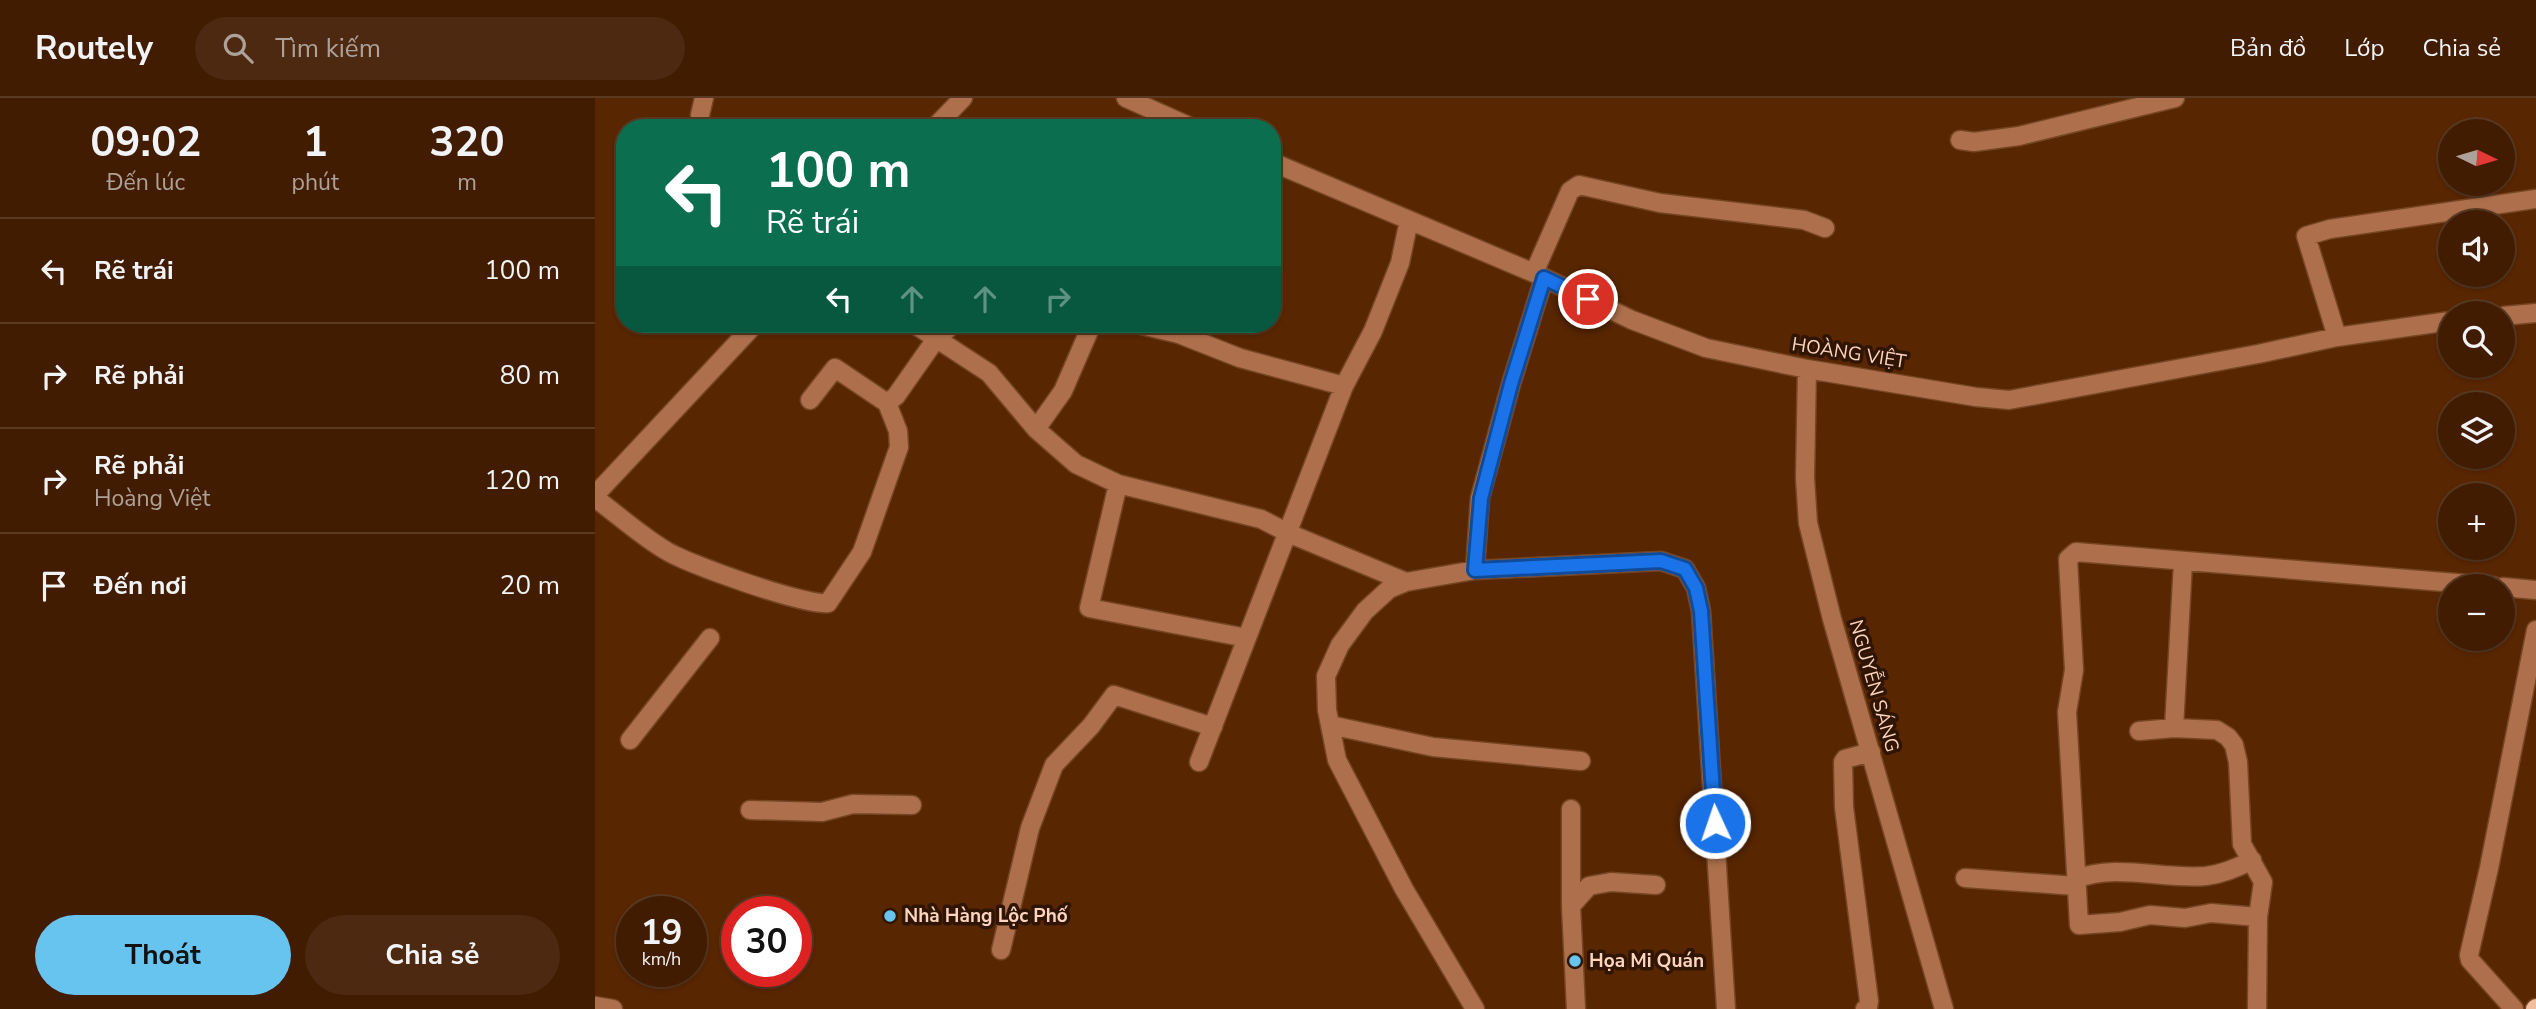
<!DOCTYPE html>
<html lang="vi">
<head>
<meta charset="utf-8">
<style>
	body { margin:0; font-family:"Nunito Sans",sans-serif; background:#4c2910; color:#f1f3f6; height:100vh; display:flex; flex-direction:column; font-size:26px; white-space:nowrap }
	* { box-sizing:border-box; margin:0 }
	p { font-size:23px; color:#aea199 }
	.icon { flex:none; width:38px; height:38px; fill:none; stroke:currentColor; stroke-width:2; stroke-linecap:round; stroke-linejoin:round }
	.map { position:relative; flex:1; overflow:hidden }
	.sheet { display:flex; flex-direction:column; background:#421c01; width:595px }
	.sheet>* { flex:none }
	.guide { position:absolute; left:21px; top:21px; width:665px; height:214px; border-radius:28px; box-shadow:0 2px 5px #0004,0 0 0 2px #5a3a23; background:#0b6e4f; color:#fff; overflow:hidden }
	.needle { width:46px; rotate:95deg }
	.controls { position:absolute; left:1843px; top:21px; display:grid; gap:14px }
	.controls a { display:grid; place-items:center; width:77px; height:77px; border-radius:50%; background:#421c01; box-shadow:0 2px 5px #0004,0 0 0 2px #5a3a23; font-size:35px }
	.speed { position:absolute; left:21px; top:798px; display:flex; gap:14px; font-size:35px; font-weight:700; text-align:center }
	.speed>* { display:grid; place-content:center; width:91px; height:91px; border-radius:50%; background:#421c01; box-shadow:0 2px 5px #0004,0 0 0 2px #5a3a23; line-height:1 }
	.speed small { font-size:18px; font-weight:400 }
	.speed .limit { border:10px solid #d22; background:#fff; color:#111 }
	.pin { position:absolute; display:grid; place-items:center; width:60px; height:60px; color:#fff; margin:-30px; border:4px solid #fff; border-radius:50%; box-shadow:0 2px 7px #0007 }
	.me { position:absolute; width:77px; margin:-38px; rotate:357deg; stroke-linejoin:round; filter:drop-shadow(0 0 5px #0008) }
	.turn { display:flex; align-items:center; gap:24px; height:147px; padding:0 35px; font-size:32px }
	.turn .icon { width:91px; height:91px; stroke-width:2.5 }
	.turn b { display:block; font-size:49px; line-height:60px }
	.lanes { display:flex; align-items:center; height:66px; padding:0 35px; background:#0003; justify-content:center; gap:35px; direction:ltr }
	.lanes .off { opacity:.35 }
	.eta { display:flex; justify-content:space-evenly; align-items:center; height:119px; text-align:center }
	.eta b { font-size:42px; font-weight:700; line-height:49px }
	.action { display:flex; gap:14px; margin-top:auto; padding:14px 35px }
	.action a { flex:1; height:80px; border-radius:42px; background:#66c4ef; color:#111; font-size:28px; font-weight:700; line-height:80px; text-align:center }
	.action a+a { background:#4c2910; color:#f1f3f6 }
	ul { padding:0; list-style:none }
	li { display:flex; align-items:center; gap:21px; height:105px; padding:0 35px; border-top:2px solid #5a3a23 }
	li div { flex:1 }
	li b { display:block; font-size:26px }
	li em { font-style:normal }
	header { display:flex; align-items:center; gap:42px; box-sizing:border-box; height:98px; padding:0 35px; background:#421c01; border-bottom:2px solid #5a3a23 }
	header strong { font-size:33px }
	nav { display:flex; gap:38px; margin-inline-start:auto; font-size:24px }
	.search { width:490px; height:63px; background:#4c2910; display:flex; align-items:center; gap:18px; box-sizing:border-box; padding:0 24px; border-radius:38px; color:#aea199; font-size:26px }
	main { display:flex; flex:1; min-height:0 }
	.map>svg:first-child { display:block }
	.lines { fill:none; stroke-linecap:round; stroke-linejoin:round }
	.minor-casing { stroke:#764623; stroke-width:21 }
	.major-casing { stroke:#764623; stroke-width:21 }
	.minor { stroke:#ae704c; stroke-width:18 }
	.major { stroke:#f2bea2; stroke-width:18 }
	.route-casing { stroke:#114b97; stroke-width:18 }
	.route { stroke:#1a73e8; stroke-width:12 }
	.poi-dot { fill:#66c4ef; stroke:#311504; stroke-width:2.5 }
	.labels { text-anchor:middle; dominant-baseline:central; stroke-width:7; stroke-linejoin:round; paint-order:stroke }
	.street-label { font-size:19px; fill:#fdd5bf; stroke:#311504 }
	.poi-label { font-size:19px; font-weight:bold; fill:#fdd5bf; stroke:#311504; text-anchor:start }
</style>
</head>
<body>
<header>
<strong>Routely</strong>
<div class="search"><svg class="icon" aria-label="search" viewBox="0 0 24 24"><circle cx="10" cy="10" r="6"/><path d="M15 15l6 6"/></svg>Tìm kiếm</div>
<nav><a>Bản đồ</a><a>Lớp</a><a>Chia sẻ</a></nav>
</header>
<main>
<section class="sheet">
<div class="eta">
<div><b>09:02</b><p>Đến lúc</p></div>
<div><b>1</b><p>phút</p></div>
<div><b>320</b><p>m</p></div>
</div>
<ul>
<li><svg class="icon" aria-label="left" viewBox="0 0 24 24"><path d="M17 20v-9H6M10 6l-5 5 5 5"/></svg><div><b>Rẽ trái</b></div><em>100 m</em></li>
<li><svg class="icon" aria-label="right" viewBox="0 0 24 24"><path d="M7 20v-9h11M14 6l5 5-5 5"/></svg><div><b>Rẽ phải</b></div><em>80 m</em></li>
<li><svg class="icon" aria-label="right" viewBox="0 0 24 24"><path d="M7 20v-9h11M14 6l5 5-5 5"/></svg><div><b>Rẽ phải</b><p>Hoàng Việt</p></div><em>120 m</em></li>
<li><svg class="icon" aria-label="arrive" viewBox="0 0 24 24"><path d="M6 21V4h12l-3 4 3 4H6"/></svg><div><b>Đến nơi</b></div><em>20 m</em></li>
</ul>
<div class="action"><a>Thoát</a><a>Chia sẻ</a></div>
</section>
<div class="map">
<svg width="1941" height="911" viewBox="0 0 1941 911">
	<rect width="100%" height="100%" fill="#582601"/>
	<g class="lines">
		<g class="minor-casing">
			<path id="minor" d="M 531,0 L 598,30
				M 105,17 L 109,0
				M 339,30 L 368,0
				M 1365,42 L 1379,44 L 1424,38 L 1580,0
				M 677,64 L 939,175 L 1037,222 L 1111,250 L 1212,271 L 1381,299 L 1414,302 L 1663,256 L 1742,239 L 1855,223
				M 939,175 L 975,93 L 984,87 L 1065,105 L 1209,122 L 1230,130
				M 1908,218 L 1941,215
				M 319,226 L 394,275 L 441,331 L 481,366 L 523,386
				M 542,226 L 584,236 L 645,260 L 749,288
				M 1742,239 L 1711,138 L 1735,131 L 1941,101
				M 345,244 L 348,235 L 358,226
				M 1212,271 L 1210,380 L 1213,425 L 1237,521 L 1349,911
				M 292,305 L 301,298 L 341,241
				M 441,331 L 468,293 L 497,226
				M 0,397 L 160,226
				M 0,400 C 23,417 45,437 70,452 C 92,466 210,508 233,505 L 267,454 L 304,349 L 303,333 L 292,305 L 240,270 L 215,302
				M 880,472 L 1066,463 L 1090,471 L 1101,490 L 1106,513 L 1131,911
				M 1908,489 L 1941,492
				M 652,540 L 494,510 L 523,386 L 666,421 L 693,435 L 811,484
				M 735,627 L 838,649 L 986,663
				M 1579,630 L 1588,464
				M 1544,633 L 1579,630 L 1622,632 L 1633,639 L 1639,647 L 1643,664 L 1647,746 L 1668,784 L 1663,819 L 1662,911
				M 35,642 L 115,540
				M 604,664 L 749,288 L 778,233 L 805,165 L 814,122
				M 976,711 L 976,808 L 981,911
				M 155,712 L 227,714 L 258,706 L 317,707
				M 1370,780 L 1481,788
				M 1481,781 C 1522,765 1568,782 1611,778 C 1628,776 1642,770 1657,762
				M 976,808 L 994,788 L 1016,784 L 1061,787
				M 1663,819 L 1616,815 L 1590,820 L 1555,817 L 1525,824 L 1484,827 L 1472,614 L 1479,572 L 1473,461 L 1481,454 L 1898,488
				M 406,852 L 435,730 L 459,667 L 496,628 L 519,597 L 618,629
				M 0,908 L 18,911
				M 880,911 L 809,791 L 742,662 L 732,612 L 731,578 L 745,547 L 770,513 L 794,491 L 811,484 L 880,472 L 885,400 L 916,286 L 949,180
				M 1270,911 L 1273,909 L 1274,903 L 1249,709 L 1248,664 L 1250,661 L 1276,654
				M 1919,911 L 1875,862 L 1874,857 L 1894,770 L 1941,532"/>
		</g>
		<g class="major-casing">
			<path id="major" d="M 1940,911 L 1941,910"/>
		</g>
		<use href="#minor" class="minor"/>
		<use href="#major" class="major"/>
	</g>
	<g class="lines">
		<g class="route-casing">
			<path id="route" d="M 993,201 L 949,180 L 916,286 L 886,400 L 880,472 L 1066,463 L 1090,471 L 1101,490 L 1106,513 L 1120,725"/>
		</g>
		<use href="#route" class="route"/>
	</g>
	<g class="poi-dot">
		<circle cx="295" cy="818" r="7"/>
		<circle cx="980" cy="863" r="7"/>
	</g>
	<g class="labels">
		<g class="street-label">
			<text transform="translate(1254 255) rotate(9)">HOÀNG VIỆT</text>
			<text transform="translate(1279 588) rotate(74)">NGUYỄN SÁNG</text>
		</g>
		<g class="poi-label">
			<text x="309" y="818">Nhà Hàng Lộc Phố</text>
			<text x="994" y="863">Họa Mi Quán</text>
		</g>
	</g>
</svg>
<div class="controls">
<a><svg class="needle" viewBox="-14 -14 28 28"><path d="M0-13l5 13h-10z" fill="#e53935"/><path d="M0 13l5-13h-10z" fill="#aea199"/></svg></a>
<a><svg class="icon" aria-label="sound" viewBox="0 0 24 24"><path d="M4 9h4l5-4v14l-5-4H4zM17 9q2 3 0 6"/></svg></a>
<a><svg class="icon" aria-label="search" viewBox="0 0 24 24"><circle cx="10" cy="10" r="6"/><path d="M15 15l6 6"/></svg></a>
<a><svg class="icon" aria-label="layers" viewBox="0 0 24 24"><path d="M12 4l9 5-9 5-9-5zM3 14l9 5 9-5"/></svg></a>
<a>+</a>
<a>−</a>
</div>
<div class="speed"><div>19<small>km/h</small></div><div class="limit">30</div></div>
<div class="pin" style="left:993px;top:201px;background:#d93025"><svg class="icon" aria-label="arrive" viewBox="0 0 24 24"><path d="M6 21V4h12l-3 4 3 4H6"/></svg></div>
<svg class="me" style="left:1120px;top:725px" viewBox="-20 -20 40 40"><circle r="17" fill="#1a73e8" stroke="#fff" stroke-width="3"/><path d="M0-11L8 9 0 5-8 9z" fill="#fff"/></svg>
<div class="guide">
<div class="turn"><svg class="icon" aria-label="left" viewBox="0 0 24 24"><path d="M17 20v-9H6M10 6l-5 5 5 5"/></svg><div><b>100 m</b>Rẽ trái</div></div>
<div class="lanes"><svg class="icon" aria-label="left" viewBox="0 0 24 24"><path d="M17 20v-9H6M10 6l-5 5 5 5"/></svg><svg class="icon off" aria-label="ahead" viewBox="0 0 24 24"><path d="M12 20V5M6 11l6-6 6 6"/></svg><svg class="icon off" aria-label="ahead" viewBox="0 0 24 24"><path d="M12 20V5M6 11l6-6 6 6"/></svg><svg class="icon off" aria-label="right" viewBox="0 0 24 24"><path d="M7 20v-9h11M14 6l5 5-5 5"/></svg></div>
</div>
</div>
</main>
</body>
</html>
